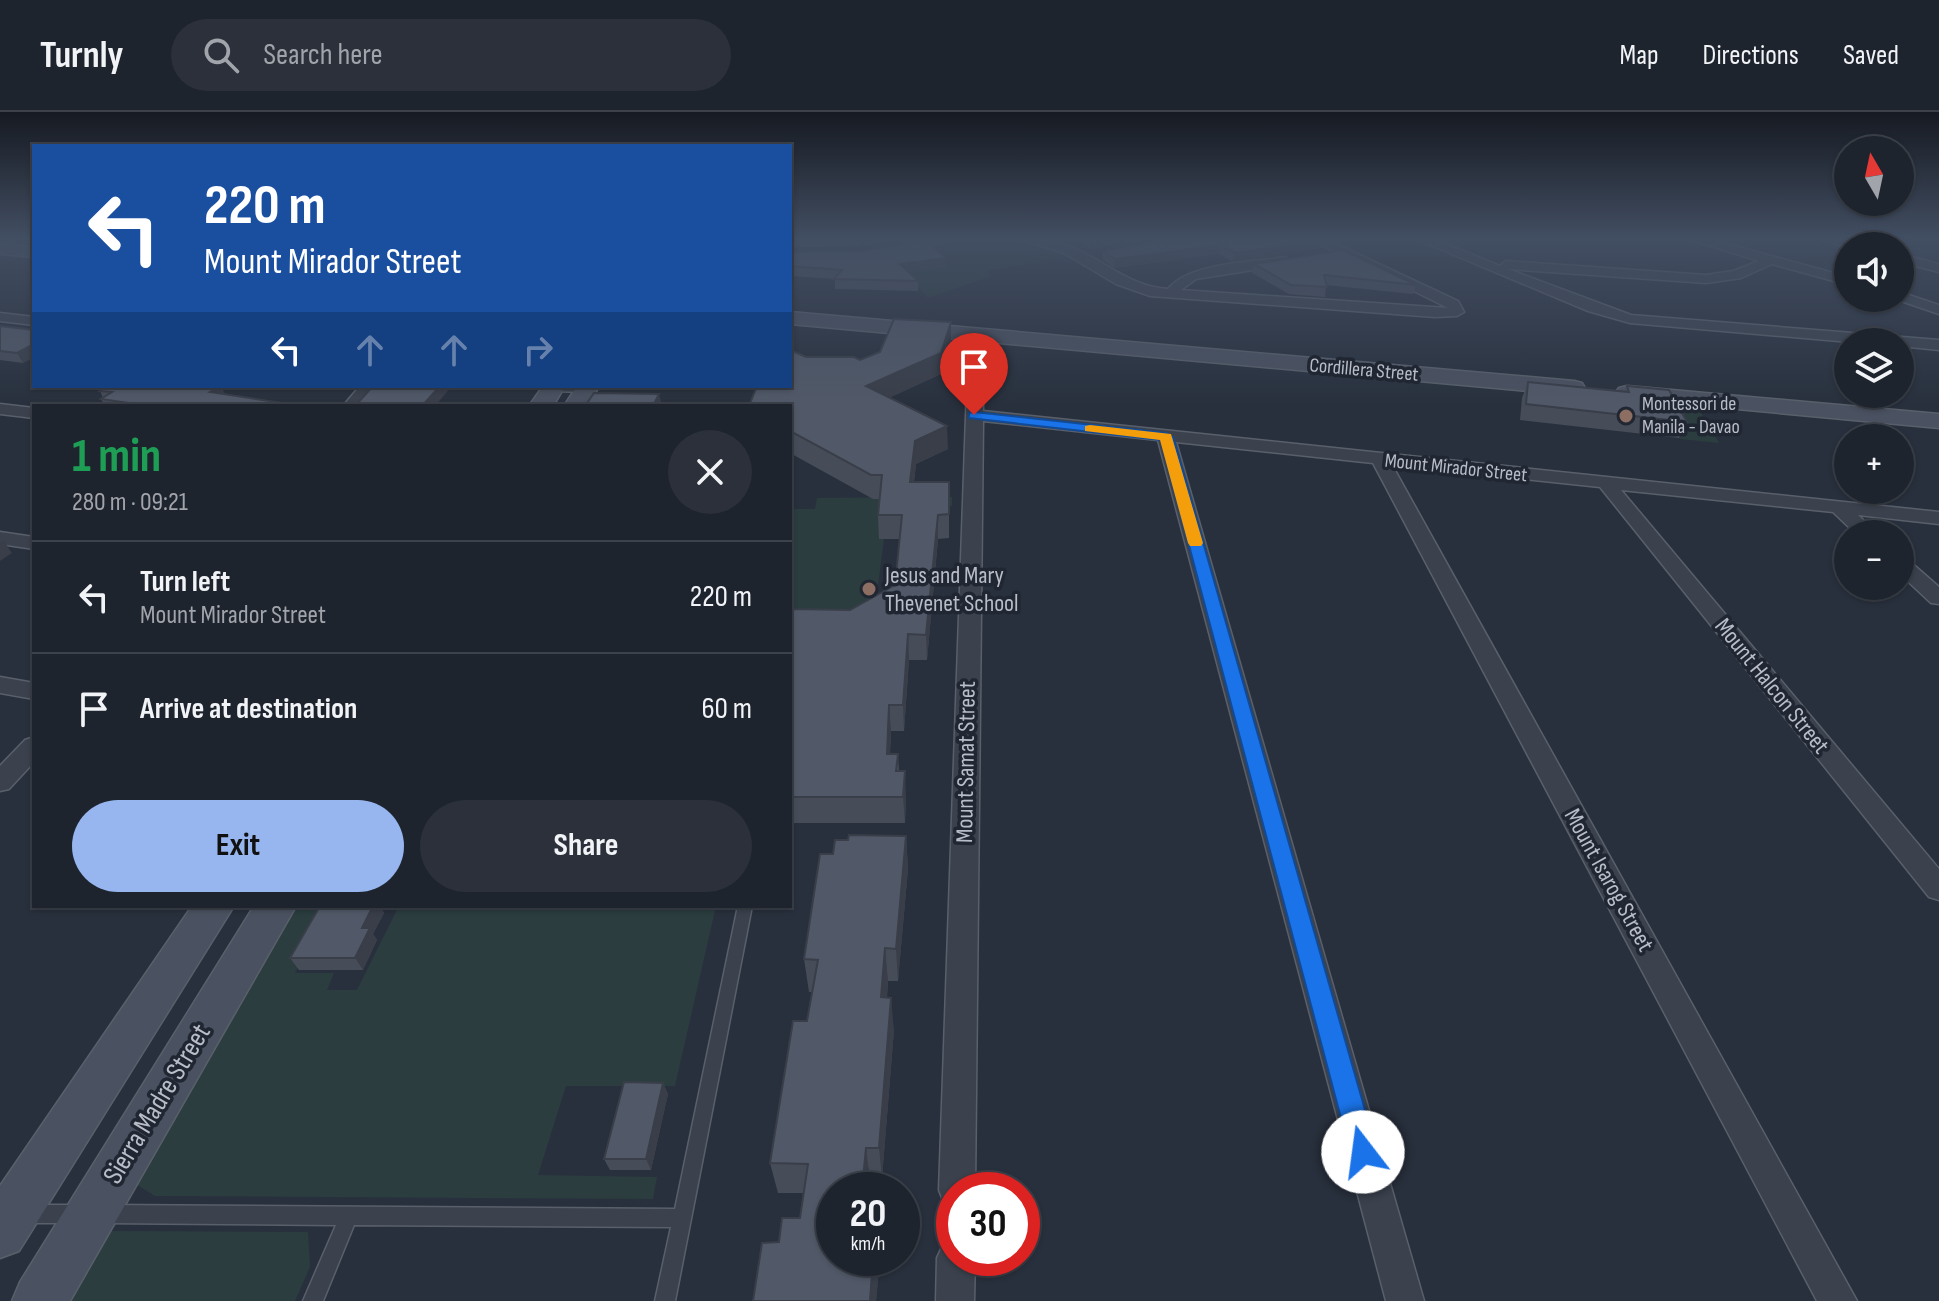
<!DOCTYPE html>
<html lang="en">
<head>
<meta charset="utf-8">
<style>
	body { margin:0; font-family:"Sofia Sans Condensed",sans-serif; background:#2b303a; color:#f1f3f6; height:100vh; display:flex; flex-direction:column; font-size:30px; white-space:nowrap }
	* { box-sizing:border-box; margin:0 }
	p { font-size:26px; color:#a1a4aa }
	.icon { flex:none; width:44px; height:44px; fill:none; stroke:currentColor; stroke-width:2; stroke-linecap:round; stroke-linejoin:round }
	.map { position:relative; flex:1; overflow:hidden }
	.panel { position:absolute; left:32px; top:292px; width:760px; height:504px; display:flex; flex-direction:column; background:#1e242e; border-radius:0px; box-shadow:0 2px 6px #0004,0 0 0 2px #3c414a }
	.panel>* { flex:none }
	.top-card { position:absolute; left:32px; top:32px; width:760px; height:244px; border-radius:0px; box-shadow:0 2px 6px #0004,0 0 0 2px #3c414a; background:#1a4fa0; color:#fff; overflow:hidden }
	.needle { width:52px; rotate:351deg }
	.controls { position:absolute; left:1834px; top:24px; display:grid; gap:16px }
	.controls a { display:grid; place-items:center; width:80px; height:80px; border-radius:50%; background:#1e242e; box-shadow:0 2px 6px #0004,0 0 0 2px #3c414a; font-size:40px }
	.speed { position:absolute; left:816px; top:1060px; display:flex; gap:16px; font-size:40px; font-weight:700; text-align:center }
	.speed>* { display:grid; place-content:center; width:104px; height:104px; border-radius:50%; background:#1e242e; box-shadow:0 2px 6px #0004,0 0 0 2px #3c414a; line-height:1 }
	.speed small { font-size:20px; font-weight:400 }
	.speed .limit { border:12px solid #d22; background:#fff; color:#111 }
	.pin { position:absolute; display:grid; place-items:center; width:68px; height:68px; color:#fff; margin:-82px -34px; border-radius:50% 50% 50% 0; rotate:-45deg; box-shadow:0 0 8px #0007 }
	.pin .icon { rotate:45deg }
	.me { position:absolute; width:88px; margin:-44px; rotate:345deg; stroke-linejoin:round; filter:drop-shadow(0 0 6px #0008) }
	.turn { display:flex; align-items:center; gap:28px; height:168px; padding:0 40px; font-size:36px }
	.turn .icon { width:104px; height:104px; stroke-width:2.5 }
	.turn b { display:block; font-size:56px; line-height:68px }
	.lanes { display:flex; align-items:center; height:76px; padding:0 40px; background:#0003; justify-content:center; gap:40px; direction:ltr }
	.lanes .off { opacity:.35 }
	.round { display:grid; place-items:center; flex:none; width:84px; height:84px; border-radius:42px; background:#2b303a }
	.summary { display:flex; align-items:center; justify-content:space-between; height:136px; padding:0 40px }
	h1 { font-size:48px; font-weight:700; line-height:60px; color:#1e9e55 }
	.cta { display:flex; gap:16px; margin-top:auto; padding:16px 40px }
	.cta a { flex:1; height:92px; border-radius:48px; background:#97b5ee; color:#111; font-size:32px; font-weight:700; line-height:92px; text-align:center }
	.cta a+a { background:#2b303a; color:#f1f3f6 }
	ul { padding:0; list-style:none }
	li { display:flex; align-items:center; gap:24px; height:112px; padding:0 40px; border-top:2px solid #3c414a }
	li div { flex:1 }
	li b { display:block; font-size:30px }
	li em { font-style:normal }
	header { display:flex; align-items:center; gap:48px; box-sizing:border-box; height:112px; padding:0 40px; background:#1e242e; border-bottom:2px solid #3c414a }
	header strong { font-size:38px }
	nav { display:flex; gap:44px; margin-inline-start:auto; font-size:28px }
	.search { width:560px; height:72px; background:#2b303a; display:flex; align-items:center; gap:20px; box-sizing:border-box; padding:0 28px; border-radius:44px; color:#a1a4aa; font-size:30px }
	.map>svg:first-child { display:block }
	.green { fill:#2b3d3f }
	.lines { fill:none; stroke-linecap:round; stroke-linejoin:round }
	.lane-casing { stroke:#59606b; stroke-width:3 }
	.street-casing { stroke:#59606b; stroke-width:3 }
	.secondary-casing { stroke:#59606b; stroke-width:3 }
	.lane { fill:#3b424e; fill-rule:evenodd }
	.street { fill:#3b424e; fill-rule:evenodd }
	.secondary { fill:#4a5160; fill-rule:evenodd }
	.wall { fill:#464d59 }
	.shaded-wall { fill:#393e49 }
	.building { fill:#515968; stroke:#393e49; stroke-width:2 }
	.route { fill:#1a73e8; stroke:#114b97; stroke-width:2 }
	.slow { fill:#f59e0b }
	.education-dot { fill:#8d6e63; stroke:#202733; stroke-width:3 }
	.labels { text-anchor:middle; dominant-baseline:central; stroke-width:7; stroke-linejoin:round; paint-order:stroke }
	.far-street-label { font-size:20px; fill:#b8bdc8; stroke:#202733 }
	.far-poi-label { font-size:20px; fill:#b8bdc8; stroke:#202733; text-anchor:start }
	.poi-label { font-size:24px; fill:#b8bdc8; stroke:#202733; text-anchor:start }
	.street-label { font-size:24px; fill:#b8bdc8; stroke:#202733 }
	.near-street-label { font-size:28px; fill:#b8bdc8; stroke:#202733 }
</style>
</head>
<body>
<header>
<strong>Turnly</strong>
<div class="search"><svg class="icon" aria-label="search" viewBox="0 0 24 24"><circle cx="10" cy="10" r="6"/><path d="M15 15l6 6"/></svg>Search here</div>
<nav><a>Map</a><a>Directions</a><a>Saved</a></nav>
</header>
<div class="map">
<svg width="1939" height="1189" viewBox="0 0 1939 1189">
	<rect width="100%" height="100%" fill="#28303d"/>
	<path class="green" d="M 1006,127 L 1030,130 L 1075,144 L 987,159 L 992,164 L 928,186 L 885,141 L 965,128 Z
		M 1660,290 L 1697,294 L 1719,331 L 1680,327 Z
		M 912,385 L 952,385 L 952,394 L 935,394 L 884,427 L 873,512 L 790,512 L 790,397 L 815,397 L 817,386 Z
		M 297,794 L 333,794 L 295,861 L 334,861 L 327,878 L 357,878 L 399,794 L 716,794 L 675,974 L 566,974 L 538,1063 L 657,1065 L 653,1087 L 155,1084 L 134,1071 Z
		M 105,1119 L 308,1120 L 310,1155 L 295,1189 L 64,1189 Z"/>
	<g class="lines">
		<g class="lane-casing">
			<path id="lane" d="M 549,275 L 586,276 L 590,278 L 586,280 L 552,279 L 548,277 Z
				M 738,794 L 752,794 L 675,1189 L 655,1189 L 671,1115 L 354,1113 L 323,1189 L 303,1189 L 336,1113 L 103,1111 L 97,1108 L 94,1102 L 97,1096 L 103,1093 L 675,1097 Z
				M 27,1093 L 77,1093 L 83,1096 L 86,1102 L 83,1108 L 77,1111 L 27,1111 L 21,1108 L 18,1102 L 21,1096 Z"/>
		</g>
		<g class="street-casing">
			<path id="street" d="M 927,127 L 961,127 L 898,139 L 892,135 Z
				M 1020,127 C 1040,127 1057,128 1076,137 C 1109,152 1130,174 1168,177 C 1188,151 1253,150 1285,145 L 1291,149 L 1290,152 L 1196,167 L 1181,178 L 1448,196 L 1309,127 L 1326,127 L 1458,189 L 1464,200 L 1457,204 L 1435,205 L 1150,184 L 1116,172 L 1064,141 Z
				M 1416,127 L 1434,127 L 1500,154 L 1506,149 L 1706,163 L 1733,159 L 1759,149 L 1688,127 L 1709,127 L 1848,165 L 1848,173 L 1772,152 L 1741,166 L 1706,171 L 1508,157 L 1631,203 L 1939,228 L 1939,238 L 1900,234 L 1900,230 L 1850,230 L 1630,211 L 1588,199 Z
				M 1821,127 L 1843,127 L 1860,134 L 1848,136 Z
				M 1900,142 L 1939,152 L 1939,160 L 1900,150 Z
				M 1900,180 L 1939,193 L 1939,202 L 1895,187 L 1900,186 Z
				M 0,201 L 34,205 L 34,213 L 0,209 Z
				M 976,219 L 983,223 L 983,299 L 1939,400 L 1939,412 L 1858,403 L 1878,422 L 1856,422 L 1833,400 L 1621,378 L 1939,757 L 1939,788 L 1929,785 L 1600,375 L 1392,353 L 1857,1189 L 1817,1189 L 1373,351 L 1176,330 L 1424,1189 L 1386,1189 L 1158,328 L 983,309 L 975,1078 L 954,1078 L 954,1095 L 944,1091 L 939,1078 L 966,303 L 969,223 Z
				M 360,274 L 377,274 L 360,294 L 343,294 Z
				M 0,292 L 34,296 L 34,306 L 0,302 Z
				M 0,420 L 34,425 L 34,437 L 0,432 Z
				M 1900,445 L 1907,447 L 1939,475 L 1939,492 L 1931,491 L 1900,462 Z
				M 0,565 L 34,571 L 34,587 L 0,581 Z
				M 34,625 L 34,650 L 9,677 L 0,679 L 0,654 L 25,628 Z
				M 954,1128 L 954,1146 L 975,1146 L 974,1189 L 936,1189 L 937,1146 L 943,1133 Z"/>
		</g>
		<g class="secondary-casing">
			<path id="secondary" d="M 0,132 L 34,135 L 34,145 L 0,142 Z
				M 790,200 L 1574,269 L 1582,271 L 1585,276 L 1582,281 L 1574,283 L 790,212 Z
				M 543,274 L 565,274 L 553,294 L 529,294 Z
				M 577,274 L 599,274 L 588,294 L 564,294 Z
				M 1627,274 L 1939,302 L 1939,316 L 1619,286 L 1615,281 L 1619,276 Z
				M 192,794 L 234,794 L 19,1139 L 0,1146 L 0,1074 Z
				M 254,794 L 296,794 L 70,1189 L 12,1189 L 20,1170 Z"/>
		</g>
		<use href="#lane" class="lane"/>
		<use href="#street" class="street"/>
		<use href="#secondary" class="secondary"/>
	</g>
	<path class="wall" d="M 790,127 L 906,127 L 861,134 L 790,135 Z
		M 1051,127 L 1149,127 L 1090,137 L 1079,128 L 1063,130 Z
		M 1169,127 L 1320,136 L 1233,150 L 1219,142 L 1114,156 L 1103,148 L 1103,139 Z
		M 790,140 L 946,146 L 946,155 L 908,160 L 918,169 L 918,179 L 835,177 L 835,167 L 790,164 Z
		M 1254,152 L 1416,173 L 1413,182 L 1326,173 L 1325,185 L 1289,182 L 1252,161 Z
		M 0,214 L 34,218 L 23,251 L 0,248 Z
		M 951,230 L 941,262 L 890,285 L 948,337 L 916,352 L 914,370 L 949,370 L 949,426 L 938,427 L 927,548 L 909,548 L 904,619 L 891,619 L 890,642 L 898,642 L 899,659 L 906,685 L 905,711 L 790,711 L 790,497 L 850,498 L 895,473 L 900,427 L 879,427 L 878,403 L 879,387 L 873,387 L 790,341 L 790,294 L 746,274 L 790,274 L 806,245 L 860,248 Z
		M 1528,270 L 1625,279 L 1627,274 L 1687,310 L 1679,326 L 1520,308 L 1522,286 Z
		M 100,279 L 225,282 L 302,294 L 105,294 L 101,287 L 103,286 Z
		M 906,724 L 908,757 L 898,869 L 888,869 L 887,885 L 894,918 L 882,1066 L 870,1066 L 869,1078 L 834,1078 L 834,1146 L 880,1146 L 876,1189 L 753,1189 L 779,1130 L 800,1106 L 804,1081 L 778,1081 L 770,1051 L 807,909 L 813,880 L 809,880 L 804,847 L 833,742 L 848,728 Z
		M 320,794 L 380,794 L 384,801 L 373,822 L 377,828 L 363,858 L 299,858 L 290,846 Z
		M 663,971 L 668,982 L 651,1058 L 610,1058 L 604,1047 Z"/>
	<path class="shaded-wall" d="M 860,127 L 906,127 L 861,134 Z
		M 1063,127 L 1079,127 L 1063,130 Z
		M 1095,127 L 1149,127 L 1090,137 L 1090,128 Z
		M 1322,128 L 1320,136 L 1233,150 L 1235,141 Z
		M 1220,133 L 1219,142 L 1114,156 L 1115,147 Z
		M 946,146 L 946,155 L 901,161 L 900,152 Z
		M 951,210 L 951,230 L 941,262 L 868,296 L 866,274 Z
		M 34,232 L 34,246 L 23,251 L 17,241 Z
		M 220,274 L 221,274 L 226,284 L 210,280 Z
		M 440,274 L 452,274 L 435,294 L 422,294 Z
		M 659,282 L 662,294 L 653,294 Z
		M 947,314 L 948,337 L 916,352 L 911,393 L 910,370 L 915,329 Z
		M 938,403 L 938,427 L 927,548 L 926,523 Z
		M 4,429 L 12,441 L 0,449 L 0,432 Z
		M 908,522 L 909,548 L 904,619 L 903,593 Z
		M 889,593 L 891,619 L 889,667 L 887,642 Z
		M 905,659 L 906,685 L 905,711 L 903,685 Z
		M 906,724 L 908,757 L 898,869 L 896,837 Z
		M 373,794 L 380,794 L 384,801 L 373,822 L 377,828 L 363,858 L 355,846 L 362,816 Z
		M 885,836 L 888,869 L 884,918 L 881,885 Z
		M 891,886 L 894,918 L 882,1066 L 879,1036 Z
		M 663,971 L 668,982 L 651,1058 L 646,1047 Z
		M 866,1036 L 870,1066 L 869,1078 L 862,1078 Z
		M 873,1146 L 880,1146 L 876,1189 L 870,1189 Z"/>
	<path class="building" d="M 1169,127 L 1321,127 L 1322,128 L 1235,141 L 1220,133 L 1115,147 L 1103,139 Z
		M 927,129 L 946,146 L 900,152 L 918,169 L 834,167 L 842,158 L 790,154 L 790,140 L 860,139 Z
		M 1343,138 L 1416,173 L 1324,163 L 1327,175 L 1291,173 L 1254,152 Z
		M 894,207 L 951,210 L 941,241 L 866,274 L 947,314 L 915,329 L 910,370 L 949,370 L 949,402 L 938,403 L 926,523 L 908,522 L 903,593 L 889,593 L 887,642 L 898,642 L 896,659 L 905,659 L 903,685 L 790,685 L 790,497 L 850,498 L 895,473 L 902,403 L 878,403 L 882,363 L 871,363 L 790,319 L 790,294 L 749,294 L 757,274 L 790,274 L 790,238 L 806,245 L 854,245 L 860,248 L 880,240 Z
		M 0,214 L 34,218 L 34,232 L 17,241 L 0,239 Z
		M 1528,270 L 1629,280 L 1627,274 L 1669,278 L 1687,310 L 1526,292 Z
		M 109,274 L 220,274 L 210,280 L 302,294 L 149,294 L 101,287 L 112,280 L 100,279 Z
		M 373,274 L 440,274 L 422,294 L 355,294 Z
		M 594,281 L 659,282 L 653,294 L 585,294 Z
		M 849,723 L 906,724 L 896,837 L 885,836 L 881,885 L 891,886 L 879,1036 L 866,1036 L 862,1078 L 834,1078 L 834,1146 L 873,1146 L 870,1189 L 753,1189 L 762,1131 L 779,1130 L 782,1106 L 800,1106 L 808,1052 L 770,1051 L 793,909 L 807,909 L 818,848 L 804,847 L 820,742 L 833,742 L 835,728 L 848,728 Z
		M 320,794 L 373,794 L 362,816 L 370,816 L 355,846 L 290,846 Z
		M 624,970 L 663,971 L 646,1047 L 604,1047 Z"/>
	<linearGradient id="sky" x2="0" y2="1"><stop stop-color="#161a22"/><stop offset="0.43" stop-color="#424e62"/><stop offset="1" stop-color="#424e62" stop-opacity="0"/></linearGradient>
	<rect width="1939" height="294" fill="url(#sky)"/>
	<path class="route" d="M 974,300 L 1166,321 L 1173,325 L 1377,1040 L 1373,1049 L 1363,1053 L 1354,1049 L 1350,1040 L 1161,328 L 969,306 L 969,301 Z"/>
	<path class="slow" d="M 1090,313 L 1171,322 L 1203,431 L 1201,434 L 1190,434 L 1188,431 L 1160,328 L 1085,319 L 1085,314 Z"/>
	<g class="education-dot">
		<circle cx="1626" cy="304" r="8"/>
		<circle cx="869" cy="477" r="8"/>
	</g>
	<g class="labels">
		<g class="far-street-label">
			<text transform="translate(1364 258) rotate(5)">Cordillera Street</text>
			<text transform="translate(1456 356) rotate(6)">Mount Mirador Street</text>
		</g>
		<g class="far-poi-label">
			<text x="1642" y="292">Montessori de<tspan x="1642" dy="23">Manila - Davao</tspan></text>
		</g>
		<g class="poi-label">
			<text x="885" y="463">Jesus and Mary<tspan x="885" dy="28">Thevenet School</tspan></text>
		</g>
		<g class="street-label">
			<text transform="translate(1772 574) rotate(51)">Mount Halcon Street</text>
			<text transform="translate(966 650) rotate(-89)">Mount Samat Street</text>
			<text transform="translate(1609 768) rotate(61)">Mount Isarog Street</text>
		</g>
		<g class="near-street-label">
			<text transform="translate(157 992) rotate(-59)">Sierra Madre Street</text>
		</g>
	</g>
</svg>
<div class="controls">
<a><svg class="needle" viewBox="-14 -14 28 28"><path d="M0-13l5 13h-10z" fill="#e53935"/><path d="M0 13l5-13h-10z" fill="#a1a4aa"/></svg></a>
<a><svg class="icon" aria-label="sound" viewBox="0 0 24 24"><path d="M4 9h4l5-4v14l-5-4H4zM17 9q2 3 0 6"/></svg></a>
<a><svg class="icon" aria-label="layers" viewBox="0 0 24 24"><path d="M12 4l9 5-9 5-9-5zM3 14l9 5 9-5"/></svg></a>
<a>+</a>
<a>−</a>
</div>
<div class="speed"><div>20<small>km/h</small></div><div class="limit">30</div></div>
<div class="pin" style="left:974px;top:303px;background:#d93025"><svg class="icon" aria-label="arrive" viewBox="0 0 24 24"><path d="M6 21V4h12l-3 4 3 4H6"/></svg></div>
<svg class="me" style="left:1363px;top:1040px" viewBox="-20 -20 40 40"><circle r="19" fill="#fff"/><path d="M0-13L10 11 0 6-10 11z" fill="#1a73e8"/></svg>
<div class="top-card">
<div class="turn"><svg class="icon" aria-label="left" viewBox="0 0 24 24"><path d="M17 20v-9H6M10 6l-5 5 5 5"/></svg><div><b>220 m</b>Mount Mirador Street</div></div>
<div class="lanes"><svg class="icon" aria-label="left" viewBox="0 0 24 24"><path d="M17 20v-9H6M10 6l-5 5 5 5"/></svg><svg class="icon off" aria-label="ahead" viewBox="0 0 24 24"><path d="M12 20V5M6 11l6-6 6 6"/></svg><svg class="icon off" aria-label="ahead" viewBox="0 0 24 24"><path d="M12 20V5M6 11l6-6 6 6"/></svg><svg class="icon off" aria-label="right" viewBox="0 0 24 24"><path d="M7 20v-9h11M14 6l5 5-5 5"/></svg></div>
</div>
<section class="panel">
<div class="summary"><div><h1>1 min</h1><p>280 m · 09:21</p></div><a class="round"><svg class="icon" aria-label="close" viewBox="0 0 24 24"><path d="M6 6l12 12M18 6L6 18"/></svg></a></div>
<ul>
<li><svg class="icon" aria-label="left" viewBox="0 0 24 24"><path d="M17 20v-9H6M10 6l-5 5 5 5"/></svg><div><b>Turn left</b><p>Mount Mirador Street</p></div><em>220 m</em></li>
<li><svg class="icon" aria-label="arrive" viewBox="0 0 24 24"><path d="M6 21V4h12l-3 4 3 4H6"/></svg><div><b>Arrive at destination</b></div><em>60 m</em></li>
</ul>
<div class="cta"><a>Exit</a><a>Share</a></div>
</section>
</div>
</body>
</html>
